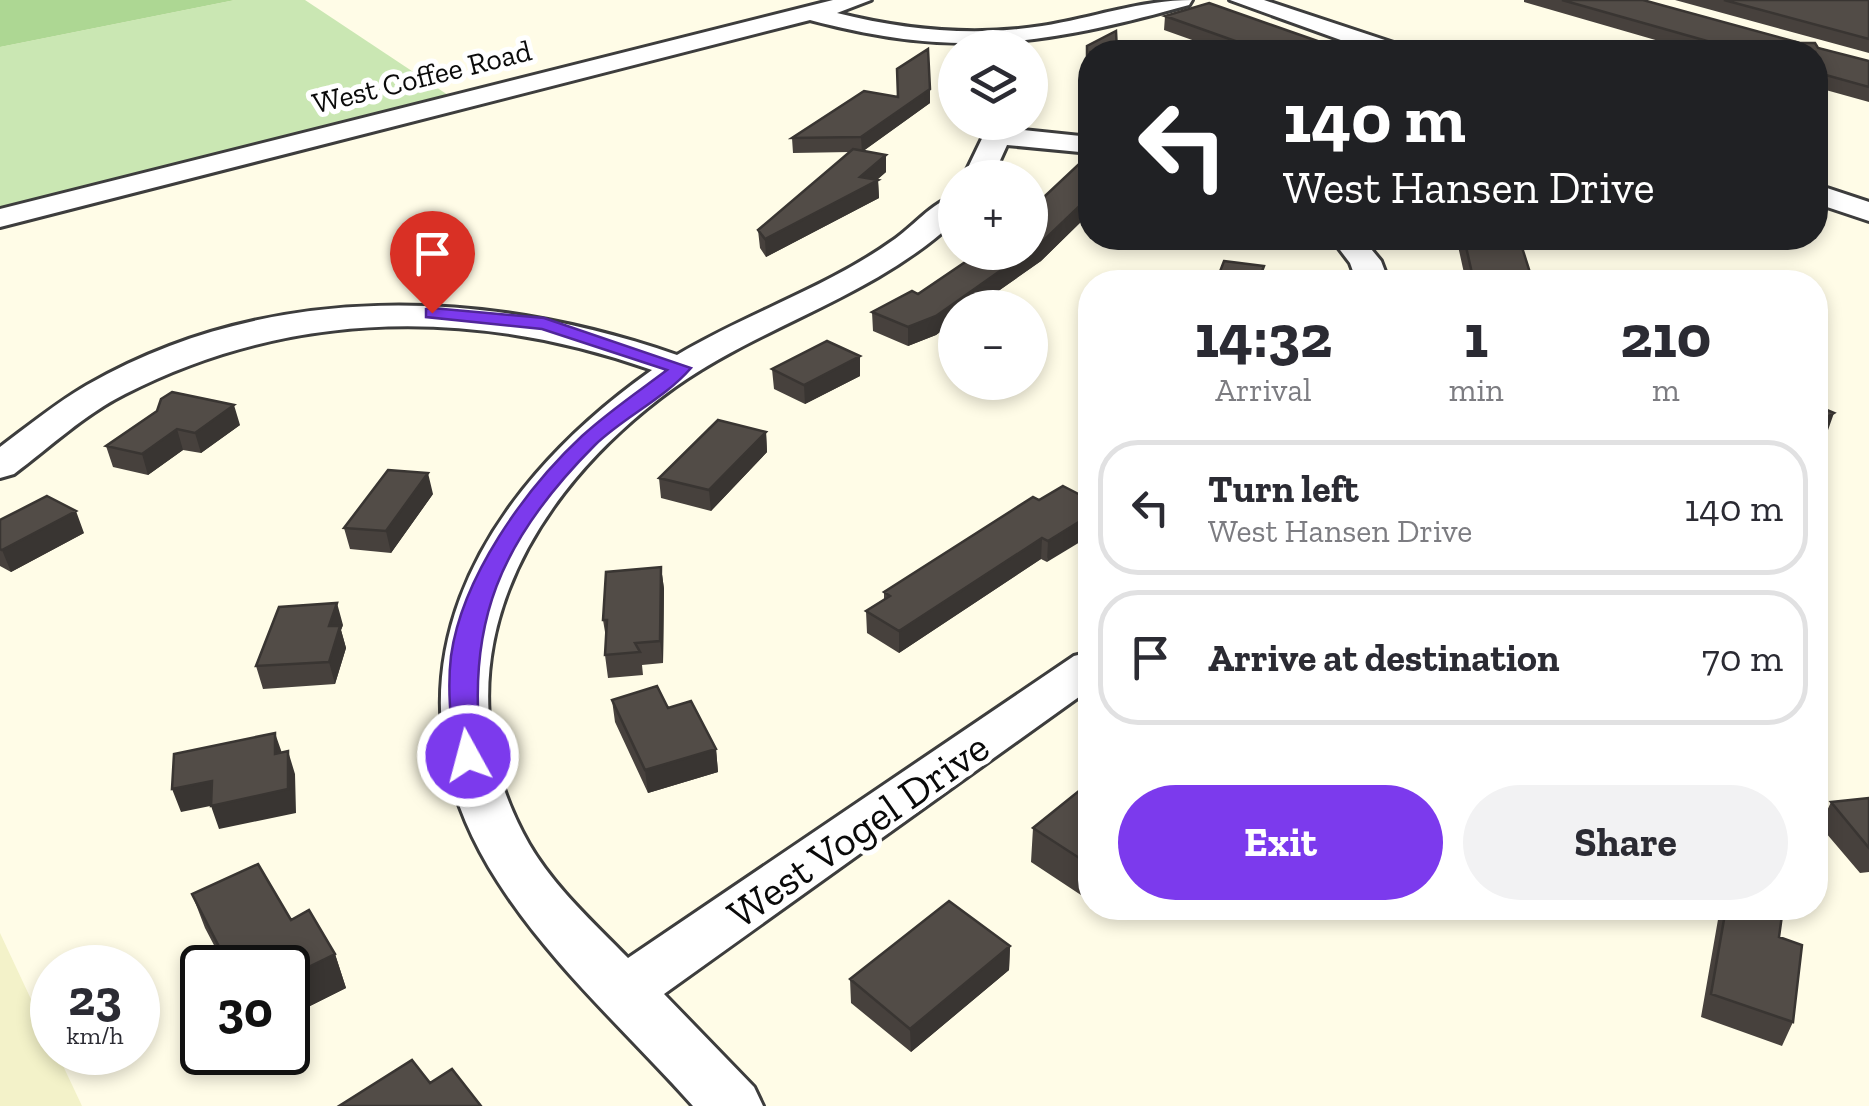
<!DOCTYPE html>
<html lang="en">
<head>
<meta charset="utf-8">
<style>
	body { margin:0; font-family:"Zilla Slab",serif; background:#f2f2f3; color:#2b2b33; height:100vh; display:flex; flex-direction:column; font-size:38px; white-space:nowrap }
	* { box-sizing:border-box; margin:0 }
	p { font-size:32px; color:#7c7c81 }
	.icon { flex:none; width:55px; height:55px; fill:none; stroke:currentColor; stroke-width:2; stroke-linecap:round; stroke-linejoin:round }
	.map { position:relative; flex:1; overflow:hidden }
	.drawer { position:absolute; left:1078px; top:270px; width:750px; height:650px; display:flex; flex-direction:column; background:#fff; border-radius:40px; box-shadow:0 5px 15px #0003 }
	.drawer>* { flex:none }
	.top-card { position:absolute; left:1078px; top:40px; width:750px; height:210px; border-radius:40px; box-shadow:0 5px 15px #0003; background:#202124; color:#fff; overflow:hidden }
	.fabs { position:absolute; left:938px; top:30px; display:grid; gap:20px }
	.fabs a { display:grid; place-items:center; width:110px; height:110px; border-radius:50%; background:#fff; box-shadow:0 5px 15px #0003; font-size:50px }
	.speed { position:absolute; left:30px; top:945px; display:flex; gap:20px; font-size:50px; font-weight:700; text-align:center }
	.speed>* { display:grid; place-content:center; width:130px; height:130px; border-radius:50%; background:#fff; box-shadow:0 5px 15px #0003; line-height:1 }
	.speed small { font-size:25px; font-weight:400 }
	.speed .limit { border:5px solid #111; border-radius:15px; background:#fff; color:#111 }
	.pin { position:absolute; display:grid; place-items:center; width:85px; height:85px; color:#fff; margin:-102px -42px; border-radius:50% 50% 50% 0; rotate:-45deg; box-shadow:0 0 10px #0007 }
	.pin .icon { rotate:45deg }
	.me { position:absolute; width:110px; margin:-55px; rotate:353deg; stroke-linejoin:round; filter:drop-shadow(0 0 8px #0008) }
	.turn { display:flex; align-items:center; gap:35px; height:210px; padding:0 40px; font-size:45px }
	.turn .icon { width:130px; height:130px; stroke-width:2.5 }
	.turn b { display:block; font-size:70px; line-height:85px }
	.eta { display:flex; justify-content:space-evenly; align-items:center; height:170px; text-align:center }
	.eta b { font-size:60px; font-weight:700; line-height:70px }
	.action { display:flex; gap:20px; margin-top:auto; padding:20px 40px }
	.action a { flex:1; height:115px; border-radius:60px; background:#7c3aed; color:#fff; font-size:40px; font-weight:700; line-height:115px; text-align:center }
	.action a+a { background:#f2f2f3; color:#2b2b33 }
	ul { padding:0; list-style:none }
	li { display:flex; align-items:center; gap:30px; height:135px; margin:0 20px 15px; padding:0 20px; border:5px solid #e1e1e2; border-radius:40px }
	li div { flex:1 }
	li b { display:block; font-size:38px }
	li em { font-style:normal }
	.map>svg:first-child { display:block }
	.farmland { fill:#f3f2c9 }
	.green { fill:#cae7b3 }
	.forest { fill:#add793 }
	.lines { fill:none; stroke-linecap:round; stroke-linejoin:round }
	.minor-casing { stroke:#3d3d3d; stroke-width:6 }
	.minor { fill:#fff; fill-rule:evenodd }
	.wall { fill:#47413d }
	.shaded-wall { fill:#393532 }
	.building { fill:#524c47; stroke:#393532; stroke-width:2.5 }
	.route { fill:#7c3aed; stroke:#51269a; stroke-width:2.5 }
	.labels { text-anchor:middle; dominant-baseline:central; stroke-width:10; stroke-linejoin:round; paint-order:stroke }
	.far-street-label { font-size:30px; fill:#0a0a0a; stroke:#fff }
	.near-street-label { font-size:42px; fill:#0a0a0a; stroke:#fff }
</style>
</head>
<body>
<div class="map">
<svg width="1869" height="1106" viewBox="0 0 1869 1106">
	<rect width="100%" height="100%" fill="#fffce7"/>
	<path class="farmland" d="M 0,933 L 52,1044 L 52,1052 L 57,1053 L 82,1106 L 0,1106 Z"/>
	<path class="green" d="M 235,0 L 305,0 L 451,97 L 0,210 L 0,47 Z"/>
	<path class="forest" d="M 0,0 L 235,0 L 0,47 Z"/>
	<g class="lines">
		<g class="minor-casing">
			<path id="minor" d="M 833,0 L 871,0 L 837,13 C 905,30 973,37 1042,26 C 1093,18 1141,0 1192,0 L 1189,5 C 1045,45 956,59 810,20 L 0,227 L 0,209 Z
				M 1230,0 L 1264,0 L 1406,47 L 1409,52 L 1374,52 Z
				M 990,122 L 1017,122 L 1014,129 L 1090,137 L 1090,153 L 1007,145 L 992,178 L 963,178 Z
				M 1815,184 L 1869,202 L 1869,221 L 1815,203 Z
				M 955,196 L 955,221 C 874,297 764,324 675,387 C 526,494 429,668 529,844 C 554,887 594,923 628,958 L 1074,656 L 1090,652 L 1090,689 L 664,994 L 754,1087 L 763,1106 L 693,1106 C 628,1033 551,965 498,882 C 368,681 477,494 652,370 C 477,308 293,308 125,394 C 85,414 50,447 14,474 L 0,478 L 0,447 C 28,426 56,403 87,385 C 268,281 485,288 677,355 C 747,313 826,288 892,241 C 912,228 932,202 955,196 Z
				M 1331,238 L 1362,238 L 1381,261 L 1389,282 L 1357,282 L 1350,263 Z"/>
		</g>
		<use href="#minor" class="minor"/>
	</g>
	<path class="wall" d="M 1524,0 L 1643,0 L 1869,61 L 1869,102 L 1815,87 L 1815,52 L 1697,52 L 1524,2 Z
		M 1675,0 L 1869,0 L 1869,53 Z
		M 1165,16 L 1325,52 L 1226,52 L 1164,30 Z
		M 1087,46 L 1090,52 L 1090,114 L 1086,114 Z
		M 930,89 L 930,103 L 863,151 L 886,155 L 886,172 L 877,180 L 878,180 L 879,198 L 766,257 L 760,248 L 758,230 L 850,152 L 793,153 L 792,138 L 898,97 Z
		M 1090,166 L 1090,213 L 1041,261 L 974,308 L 955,308 L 955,321 L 936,335 L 908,346 L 873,331 L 872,312 L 1030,252 Z
		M 1433,238 L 1519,238 L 1533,282 L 1466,282 L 1458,246 L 1443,247 Z
		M 772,369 L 860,376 L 805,404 L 774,389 Z
		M 157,411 L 240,425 L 201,453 L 183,450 L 148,475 L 113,467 L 106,446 Z
		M 766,432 L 767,452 L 711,511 L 661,498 L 659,478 Z
		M 1063,486 L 1047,562 L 1041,559 L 899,653 L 867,633 L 866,611 L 884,600 L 884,592 Z
		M 433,494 L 391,553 L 350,549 L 344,528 Z
		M 0,520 L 84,533 L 11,572 L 0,566 Z
		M 661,567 L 664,589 L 663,663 L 642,665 L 643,675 L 608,678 L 605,655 L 606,638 L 603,620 Z
		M 343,625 L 341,630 L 346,648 L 335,684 L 263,689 L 256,666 Z
		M 612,700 L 716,749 L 718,772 L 648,793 L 615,722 Z
		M 1090,782 L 1090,901 L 1031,862 L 1033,828 Z
		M 1869,798 L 1869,872 L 1860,873 L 1820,826 L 1831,802 Z
		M 192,894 L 291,920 L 335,954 L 346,988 L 288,1017 L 288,968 L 226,968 L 205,928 Z
		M 1720,908 L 1783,908 L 1779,937 L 1793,1022 L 1782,1046 L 1701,1017 Z
		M 1010,946 L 1009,970 L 911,1052 L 851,1003 L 850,979 Z"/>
	<path class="shaded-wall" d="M 1326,44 L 1325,52 L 1299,52 Z
		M 930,89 L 930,103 L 862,152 L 861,137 Z
		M 886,155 L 886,172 L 874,182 L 878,180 L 879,198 L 766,257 L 765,239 L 860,177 Z
		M 1090,196 L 1090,213 L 1041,261 L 974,308 L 955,308 L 955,321 L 936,335 L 908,346 L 908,327 L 1027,252 L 1030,252 L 1030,250 Z
		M 1445,238 L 1459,238 L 1458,246 L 1443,247 Z
		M 860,356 L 860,376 L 805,404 L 804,385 Z
		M 234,405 L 240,425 L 201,453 L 195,433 Z
		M 1834,413 L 1827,433 L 1815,440 L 1815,424 Z
		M 177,429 L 183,450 L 148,475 L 142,454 Z
		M 766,432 L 767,452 L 711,511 L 709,490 Z
		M 428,473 L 433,494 L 391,553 L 386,531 Z
		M 76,511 L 84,533 L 11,572 L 2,550 Z
		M 1090,515 L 1090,536 L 1047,562 L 1048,541 Z
		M 1042,538 L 1041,559 L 899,653 L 899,631 Z
		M 661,567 L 664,589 L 663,663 L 660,641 Z
		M 337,603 L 343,625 L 341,630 L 346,648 L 335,684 L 329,662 L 329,626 Z
		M 275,733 L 283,756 L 275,754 Z
		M 716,749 L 718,772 L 648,793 L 645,770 Z
		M 288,751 L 295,774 L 296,813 L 219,829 L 211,806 Z
		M 212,781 L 220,804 L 181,812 L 172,789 Z
		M 1010,946 L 1009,970 L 911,1052 L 910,1029 Z
		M 335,954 L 346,988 L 288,1017 L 288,977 Z"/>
	<path class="building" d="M 1562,0 L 1643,0 L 1800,43 L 1815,43 L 1818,48 L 1869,61 L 1869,87 L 1815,72 L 1815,52 L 1746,52 Z
		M 1724,0 L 1869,0 L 1869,39 Z
		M 1209,3 L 1326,44 L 1299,52 L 1266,52 L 1165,16 Z
		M 1116,31 L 1117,52 L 1090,52 L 1090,98 L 1087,98 L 1087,46 Z
		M 928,49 L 930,89 L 861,137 L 792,138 L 864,91 L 898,97 L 897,69 Z
		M 853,149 L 886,155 L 860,177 L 878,180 L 765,239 L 758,230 Z
		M 1079,164 L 1090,166 L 1090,196 L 1042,242 L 1030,250 L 1030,210 Z
		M 1464,238 L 1519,238 L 1533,282 L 1474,282 Z
		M 980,252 L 1027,252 L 936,316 L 908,327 L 872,312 L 912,291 L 918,294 Z
		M 1224,261 L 1264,266 L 1258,282 L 1216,282 Z
		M 827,341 L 860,356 L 804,385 L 772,369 Z
		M 172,392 L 234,405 L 195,433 L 177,429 L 142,454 L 106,446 L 157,411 L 161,399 Z
		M 1815,405 L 1834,413 L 1815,424 Z
		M 718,420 L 766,432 L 709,490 L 659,478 Z
		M 388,470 L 428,473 L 386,531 L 344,528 Z
		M 1063,486 L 1090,500 L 1090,515 L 1048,541 L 1042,538 L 899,631 L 866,611 L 890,596 L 884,592 L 1033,497 L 1039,500 Z
		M 47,496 L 76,511 L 2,550 L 0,549 L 0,520 Z
		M 661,567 L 660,641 L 635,643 L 640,652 L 605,655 L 607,620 L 603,620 L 606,572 Z
		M 337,603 L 329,626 L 340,626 L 329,662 L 256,666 L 279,607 Z
		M 657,686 L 668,708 L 691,701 L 716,749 L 645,770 L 612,700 Z
		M 275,733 L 275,754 L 288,751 L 288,789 L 211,806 L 212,781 L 172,789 L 174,754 Z
		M 1090,782 L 1090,865 L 1033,828 Z
		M 1869,798 L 1869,848 L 1831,802 Z
		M 258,864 L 291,920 L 309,910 L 335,954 L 288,977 L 288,968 L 230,968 L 192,894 Z
		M 949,901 L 1010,946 L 910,1029 L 850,979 Z
		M 1726,908 L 1783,908 L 1779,937 L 1802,945 L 1793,1022 L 1711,994 Z
		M 412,1060 L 430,1083 L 452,1069 L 481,1106 L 339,1106 Z"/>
	<path class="route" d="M 432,308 L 544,318 L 691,368 C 664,399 624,417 595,445 C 501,539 464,624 482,756 L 468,765 L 455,756 C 451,722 447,690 451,656 C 462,577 525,489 582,436 C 608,412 639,391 667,370 L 542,329 L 426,317 L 426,309 Z"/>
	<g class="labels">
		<g class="far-street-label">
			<text transform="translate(422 77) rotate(-14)">West Coffee Road</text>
		</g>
		<g class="near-street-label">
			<text transform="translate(858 830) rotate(-35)">West Vogel Drive</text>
		</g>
	</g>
</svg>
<div class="fabs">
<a><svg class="icon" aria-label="layers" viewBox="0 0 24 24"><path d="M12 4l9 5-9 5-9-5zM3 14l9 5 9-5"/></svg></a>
<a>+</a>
<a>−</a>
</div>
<div class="speed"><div>23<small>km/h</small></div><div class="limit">30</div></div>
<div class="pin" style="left:432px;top:313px;background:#d93025"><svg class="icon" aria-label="arrive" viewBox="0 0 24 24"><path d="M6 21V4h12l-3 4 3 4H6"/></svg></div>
<svg class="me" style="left:468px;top:756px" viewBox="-20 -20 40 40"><circle r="17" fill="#7c3aed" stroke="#fff" stroke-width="3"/><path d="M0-11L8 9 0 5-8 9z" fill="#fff"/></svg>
<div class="top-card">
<div class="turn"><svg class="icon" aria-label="left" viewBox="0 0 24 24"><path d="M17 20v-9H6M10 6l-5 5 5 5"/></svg><div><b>140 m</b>West Hansen Drive</div></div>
</div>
<section class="drawer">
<div class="eta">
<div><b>14:32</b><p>Arrival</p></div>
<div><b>1</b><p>min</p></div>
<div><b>210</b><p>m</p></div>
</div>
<ul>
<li><svg class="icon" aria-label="left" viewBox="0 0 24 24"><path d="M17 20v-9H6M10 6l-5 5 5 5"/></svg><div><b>Turn left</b><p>West Hansen Drive</p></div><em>140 m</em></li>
<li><svg class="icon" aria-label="arrive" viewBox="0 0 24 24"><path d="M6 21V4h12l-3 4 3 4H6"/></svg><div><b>Arrive at destination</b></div><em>70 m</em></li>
</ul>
<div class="action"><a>Exit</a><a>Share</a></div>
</section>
</div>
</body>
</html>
